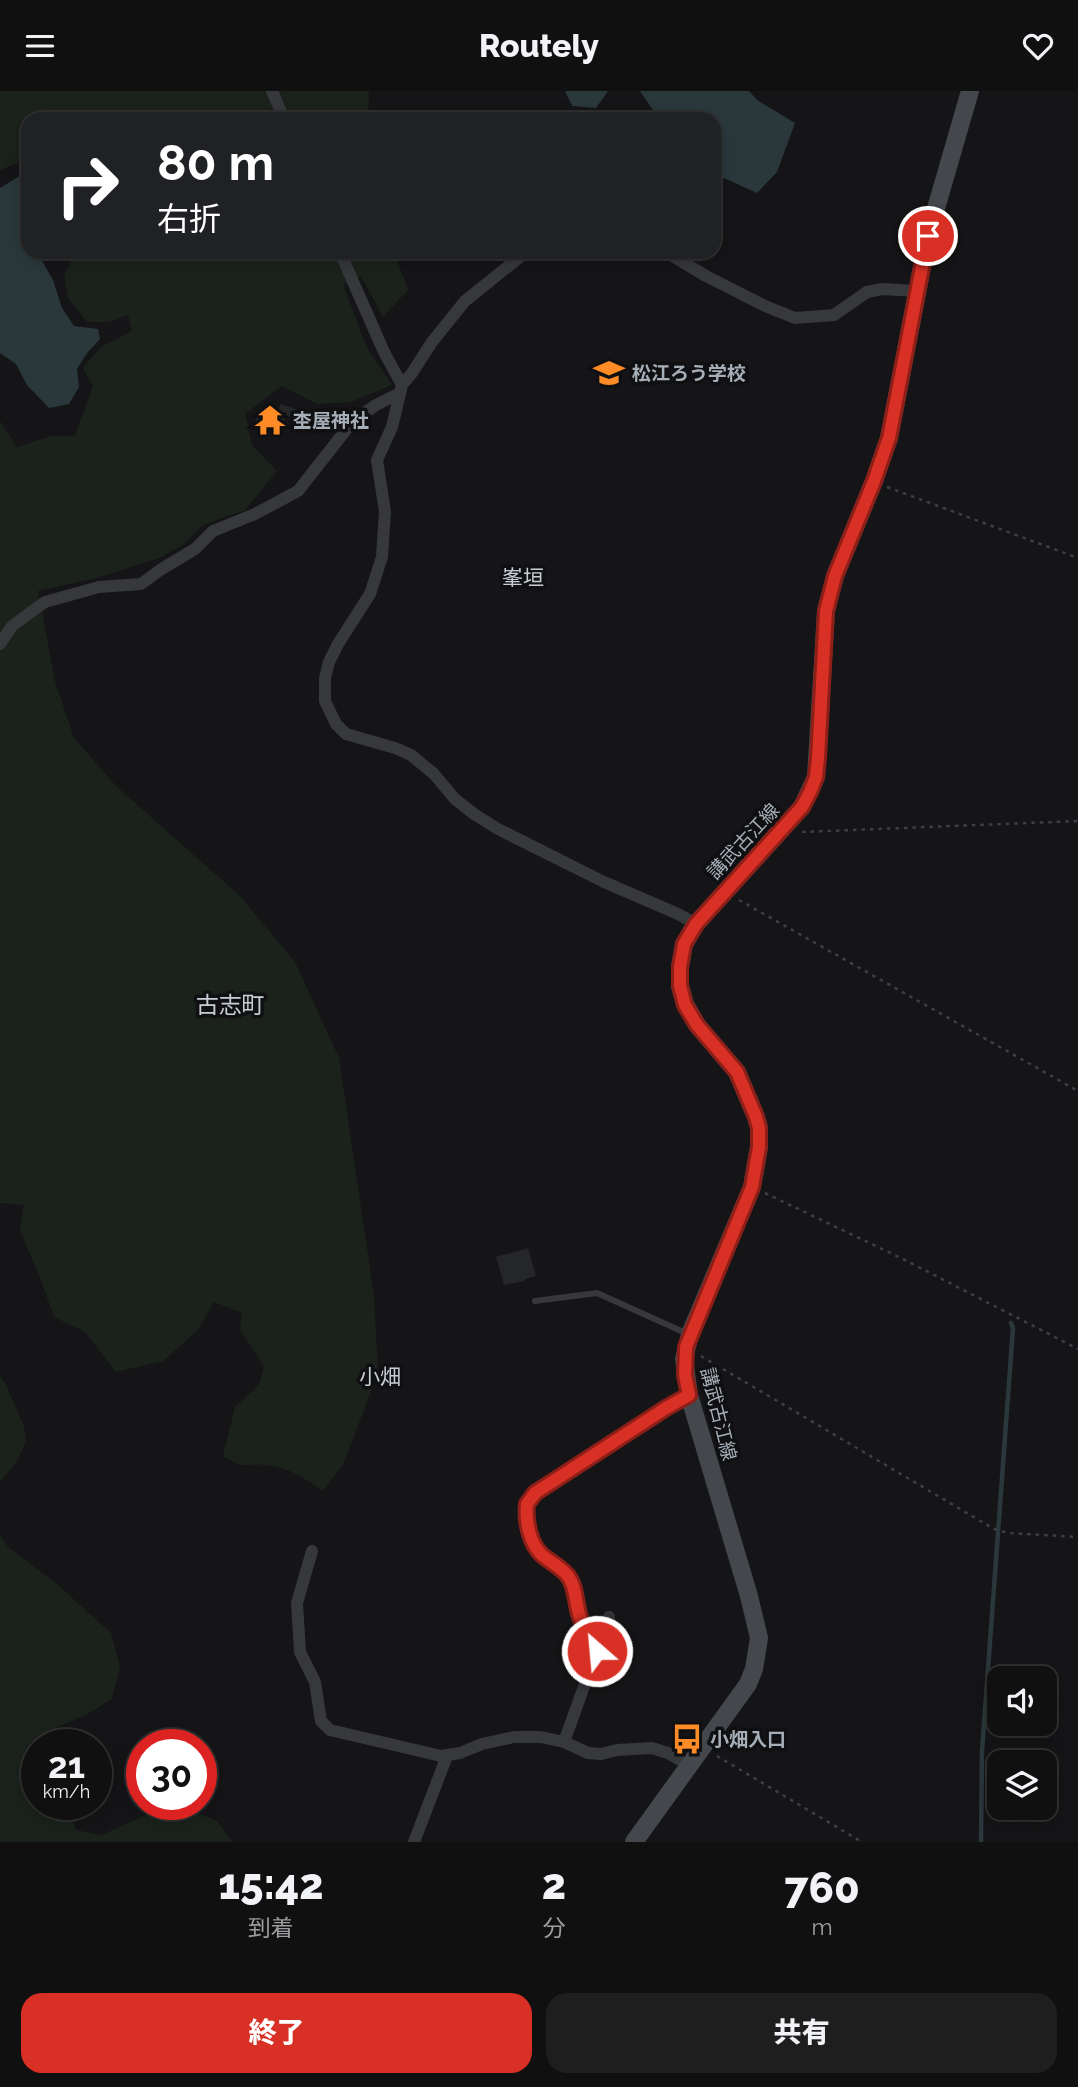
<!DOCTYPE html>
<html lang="ja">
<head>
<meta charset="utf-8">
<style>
	body { margin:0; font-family:Raleway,"Noto Sans JP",sans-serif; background:#1e1e1f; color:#f1f3f6; height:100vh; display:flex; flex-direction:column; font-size:26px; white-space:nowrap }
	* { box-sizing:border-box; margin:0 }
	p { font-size:23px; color:#9c9d9f }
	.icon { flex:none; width:38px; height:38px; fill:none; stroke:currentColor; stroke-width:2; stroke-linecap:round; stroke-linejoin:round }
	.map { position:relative; height:1751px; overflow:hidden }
	.panel { display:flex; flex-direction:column; background:#101011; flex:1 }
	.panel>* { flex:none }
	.banner { position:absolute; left:21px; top:21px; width:700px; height:147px; border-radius:21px; box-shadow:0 4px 18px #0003,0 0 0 2px #303031; background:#202124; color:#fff; overflow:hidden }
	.buttons { position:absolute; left:987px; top:1575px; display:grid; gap:14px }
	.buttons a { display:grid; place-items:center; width:70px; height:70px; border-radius:14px; background:#101011; box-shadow:0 4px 18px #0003,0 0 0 2px #303031; font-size:35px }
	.speed { position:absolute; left:21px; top:1638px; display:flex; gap:14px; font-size:35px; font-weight:700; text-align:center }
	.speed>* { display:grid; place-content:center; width:91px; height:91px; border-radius:50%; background:#101011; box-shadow:0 4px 18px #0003,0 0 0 2px #303031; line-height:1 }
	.speed small { font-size:18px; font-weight:400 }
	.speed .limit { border:10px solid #d22; background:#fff; color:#111 }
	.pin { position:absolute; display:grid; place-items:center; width:60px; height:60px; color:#fff; margin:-30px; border:4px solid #fff; border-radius:50%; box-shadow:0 2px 7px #0007 }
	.me { position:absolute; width:77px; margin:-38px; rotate:333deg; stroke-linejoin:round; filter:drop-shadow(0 0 5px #0008) }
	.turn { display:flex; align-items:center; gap:24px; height:147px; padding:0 21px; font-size:32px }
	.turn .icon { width:91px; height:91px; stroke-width:2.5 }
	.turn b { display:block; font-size:49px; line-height:60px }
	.eta { display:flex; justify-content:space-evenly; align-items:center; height:119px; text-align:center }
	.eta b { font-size:42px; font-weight:800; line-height:49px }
	.cta { display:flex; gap:14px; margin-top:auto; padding:14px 21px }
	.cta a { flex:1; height:80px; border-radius:21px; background:#d93025; color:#fff; font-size:28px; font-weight:800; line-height:80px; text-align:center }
	.cta a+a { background:#1e1e1f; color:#f1f3f6 }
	header { display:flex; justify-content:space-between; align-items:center; height:91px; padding:0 21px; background:#101011; font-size:32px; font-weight:800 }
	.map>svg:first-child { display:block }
	.green { fill:#1b221b }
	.water { fill:#2a383c }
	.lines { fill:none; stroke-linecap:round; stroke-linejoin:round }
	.stream { stroke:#2a383c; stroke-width:4.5 }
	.building { fill:#252628 }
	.path { stroke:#3c3f43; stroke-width:2.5; stroke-dasharray:3.5 5; stroke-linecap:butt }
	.lane { stroke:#36383c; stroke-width:6 }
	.street { stroke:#36383c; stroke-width:12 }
	.secondary { stroke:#44484c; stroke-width:18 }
	.route-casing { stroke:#8d1f18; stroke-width:18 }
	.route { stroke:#d93025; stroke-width:12 }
	.labels { text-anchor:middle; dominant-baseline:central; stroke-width:7; stroke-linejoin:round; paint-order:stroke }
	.poi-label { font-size:19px; font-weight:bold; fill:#a6afb8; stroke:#101012; text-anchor:start }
	.street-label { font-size:19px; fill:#a6afb8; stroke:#101012 }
	.neighbourhood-label { font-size:21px; fill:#c7cdd4; stroke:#101012 }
	.quarter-label { font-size:23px; fill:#c7cdd4; stroke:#101012 }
</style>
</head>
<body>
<header><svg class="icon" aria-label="menu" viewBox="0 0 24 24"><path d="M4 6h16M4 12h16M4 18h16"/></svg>Routely<svg class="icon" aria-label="heart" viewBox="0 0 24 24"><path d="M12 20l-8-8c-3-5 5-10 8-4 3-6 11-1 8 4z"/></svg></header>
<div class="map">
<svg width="1078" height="1751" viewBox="0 0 1078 1751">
	<rect width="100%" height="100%" fill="#151517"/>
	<path class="green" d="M 0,0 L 369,0 L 368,28 L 28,28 L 28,68 L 0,79 Z
		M 73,161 L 394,161 L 408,199 L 383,226 L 361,185 L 343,193 L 366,255 L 392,294 L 351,311 L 317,313 L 282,295 L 245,323 L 252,354 L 277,380 L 245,419 L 203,434 L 183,454 L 159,467 L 97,487 L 38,500 L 55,590 L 74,647 L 116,695 L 240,805 L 295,871 L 339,967 L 374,1205 L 378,1282 L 343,1374 L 322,1400 C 305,1387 288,1376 266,1374 C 243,1372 246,1379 223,1365 L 235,1316 L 259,1294 L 264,1276 L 240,1239 L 242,1222 L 214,1211 L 198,1239 L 163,1270 L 116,1281 L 85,1241 L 54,1226 L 42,1192 L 20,1139 L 24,1114 L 0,1112 L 0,330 L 17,356 L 51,345 L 75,345 L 93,295 L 83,277 L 101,256 L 132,240 L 128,224 L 109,231 L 87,231 L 68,207 L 64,183 L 76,163 Z
		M 0,1285 L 6,1294 L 24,1335 L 26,1351 L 17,1370 L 0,1391 Z
		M 0,1444 L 8,1456 L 58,1494 L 111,1542 L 120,1576 L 112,1608 L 86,1624 L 57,1636 L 56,1654 L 37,1654 L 37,1713 L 67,1713 L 76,1739 L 102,1744 L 170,1713 L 177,1713 L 217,1730 L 232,1751 L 0,1751 Z"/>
	<path class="water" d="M 565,0 L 608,0 L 596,17 L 572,15 Z
		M 640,0 L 749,0 L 757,9 L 795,32 L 777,81 L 757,102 L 715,83 L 714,28 L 659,28 Z
		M 28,80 L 28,161 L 37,161 L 53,189 L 62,217 L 74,235 L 98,238 L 100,248 L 87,262 L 77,278 L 79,296 L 69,313 L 49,317 L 27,294 L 16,273 L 0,262 L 0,97 Z"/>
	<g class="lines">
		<path class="stream" d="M 981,1751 L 982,1660 L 1013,1237 L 1011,1232"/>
	</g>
	<path class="building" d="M 281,313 L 309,323 L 306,331 L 296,327 L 295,330 L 286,326 L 287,322 L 278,319 Z
		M 261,317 L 285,328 L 279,341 L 255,330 Z
		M 528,1157 L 536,1185 L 525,1188 L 525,1190 L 504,1194 L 496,1166 Z
		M 577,1563 L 589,1568 L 582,1586 L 570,1582 Z"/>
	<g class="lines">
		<path class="path" d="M 887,396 L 1078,467
			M 802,741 L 1078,730
			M 739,809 L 1078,1000
			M 765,1102 L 905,1169 L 1078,1258
			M 701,1265 L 994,1438 L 1008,1442 L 1078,1446
			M 717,1665 L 862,1751"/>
		<path class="lane" d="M 535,1210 L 597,1202 L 688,1243"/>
		<path class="street" d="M 272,0 L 284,28
			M 340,161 L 384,261 L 402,294
			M 526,161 L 465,210 L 432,251 L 412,282 L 402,294 L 392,336 L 377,369 L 385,421 L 382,466 L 370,503 L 338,553 L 329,571 L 325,587 L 325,610 L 336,633 L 346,643 L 395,657 L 411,664 L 434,683 L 455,708 L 474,723 L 498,738 L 604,791 L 678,823 L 696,833
			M 666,161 L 706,185 L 765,215 L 795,227 L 834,224 L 867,201 L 882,198 L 916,200
			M 0,553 L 12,535 L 45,511 L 99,496 L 141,493 L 160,479 L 195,458 L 213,440 L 255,423 L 298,400 L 353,330 L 376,314 L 400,302
			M 312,1460 L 297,1512 L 300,1561 L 315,1591 L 321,1630 L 330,1639 L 441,1665 L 460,1662 L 482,1653 L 514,1646 L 541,1646 L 564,1651 L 588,1662 L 601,1663 L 617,1659 L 652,1657 L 668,1662 L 689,1674
			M 597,1561 C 593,1548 584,1539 580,1526 C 575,1513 576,1497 568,1485 C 563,1479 557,1475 551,1471 C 533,1457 525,1436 527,1413 L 535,1402 L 666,1317 L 689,1304
			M 564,1651 L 609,1526
			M 414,1751 L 447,1665"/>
		<path class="secondary" d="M 634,1751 L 748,1593 L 754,1578 L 759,1547 L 749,1505 L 689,1304 L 684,1268 L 690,1243 L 752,1096 L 759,1056 L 759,1037 L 756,1026 L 737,981 L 697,934 L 685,913 L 680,895 L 680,876 L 684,853 L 696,833 L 802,716 L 816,686 L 826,520 L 835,485 L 874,390 L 889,347 L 928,145 L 970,0"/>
	</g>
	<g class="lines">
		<g class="route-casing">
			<path id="route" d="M 597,1560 C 593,1548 584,1539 580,1526 C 575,1513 577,1497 568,1485 C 561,1476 550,1471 542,1464 C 530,1453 525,1430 527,1413 L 535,1402 L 666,1317 L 689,1304 L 685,1284 L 686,1256 L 752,1096 L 759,1056 L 759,1037 L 756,1026 L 737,981 L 697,934 L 685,914 L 680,895 L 680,876 L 684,853 L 696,833 L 802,716 L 810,701 L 816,686 L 818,667 L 826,520 L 835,485 L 874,390 L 889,347 L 928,145"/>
		</g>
		<use href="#route" class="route"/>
	</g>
	<defs>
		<g id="school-bare" transform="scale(2.415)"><path d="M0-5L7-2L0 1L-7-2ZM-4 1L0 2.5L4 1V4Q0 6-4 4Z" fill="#fe8b26" stroke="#101012" stroke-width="2.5" paint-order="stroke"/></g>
		<g id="temple-bare" transform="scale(2.415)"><path d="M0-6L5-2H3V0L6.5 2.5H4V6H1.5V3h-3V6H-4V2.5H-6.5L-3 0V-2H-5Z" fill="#fe8b26" stroke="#101012" stroke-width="2.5" paint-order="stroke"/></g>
		<g id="bus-bare" transform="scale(2.415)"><path d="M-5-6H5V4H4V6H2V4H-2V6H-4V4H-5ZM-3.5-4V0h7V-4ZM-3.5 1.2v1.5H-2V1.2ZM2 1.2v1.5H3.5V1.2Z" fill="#fe8b26" stroke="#101012" stroke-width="2.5" paint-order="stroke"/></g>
	</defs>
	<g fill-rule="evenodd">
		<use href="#school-bare" x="609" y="282"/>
		<use href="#temple-bare" x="270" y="329"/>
		<use href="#bus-bare" x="687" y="1648"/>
	</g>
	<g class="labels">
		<g class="poi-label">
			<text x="632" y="282">松江ろう学校</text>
			<text x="293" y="329">杢屋神社</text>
			<text x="710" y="1648">小畑入口</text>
		</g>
		<g class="street-label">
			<text transform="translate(743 750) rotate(-47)">講武古江線</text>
			<text transform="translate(719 1323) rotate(76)">講武古江線</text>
		</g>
		<g class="neighbourhood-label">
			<text x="523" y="486">峯垣</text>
			<text x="380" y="1285">小畑</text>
		</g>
		<g class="quarter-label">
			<text x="230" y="913">古志町</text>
		</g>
	</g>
</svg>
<div class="buttons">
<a><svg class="icon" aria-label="sound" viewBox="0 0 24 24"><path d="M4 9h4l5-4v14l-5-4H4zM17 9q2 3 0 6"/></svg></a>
<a><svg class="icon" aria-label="layers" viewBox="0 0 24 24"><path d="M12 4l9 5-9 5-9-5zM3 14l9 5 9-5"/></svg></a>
</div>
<div class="speed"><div>21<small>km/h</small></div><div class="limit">30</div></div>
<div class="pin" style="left:928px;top:145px;background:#d93025"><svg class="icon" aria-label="arrive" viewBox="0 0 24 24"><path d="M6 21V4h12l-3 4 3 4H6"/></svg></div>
<svg class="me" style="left:597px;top:1560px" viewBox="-20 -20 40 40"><circle r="17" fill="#d93025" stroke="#fff" stroke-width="3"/><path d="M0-11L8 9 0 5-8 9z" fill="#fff"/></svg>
<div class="banner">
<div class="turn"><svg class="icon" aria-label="right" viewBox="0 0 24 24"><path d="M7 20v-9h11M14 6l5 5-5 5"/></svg><div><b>80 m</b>右折</div></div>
</div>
</div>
<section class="panel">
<div class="eta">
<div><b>15:42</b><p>到着</p></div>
<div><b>2</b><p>分</p></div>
<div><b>760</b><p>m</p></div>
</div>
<div class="cta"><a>終了</a><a>共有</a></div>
</section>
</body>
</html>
